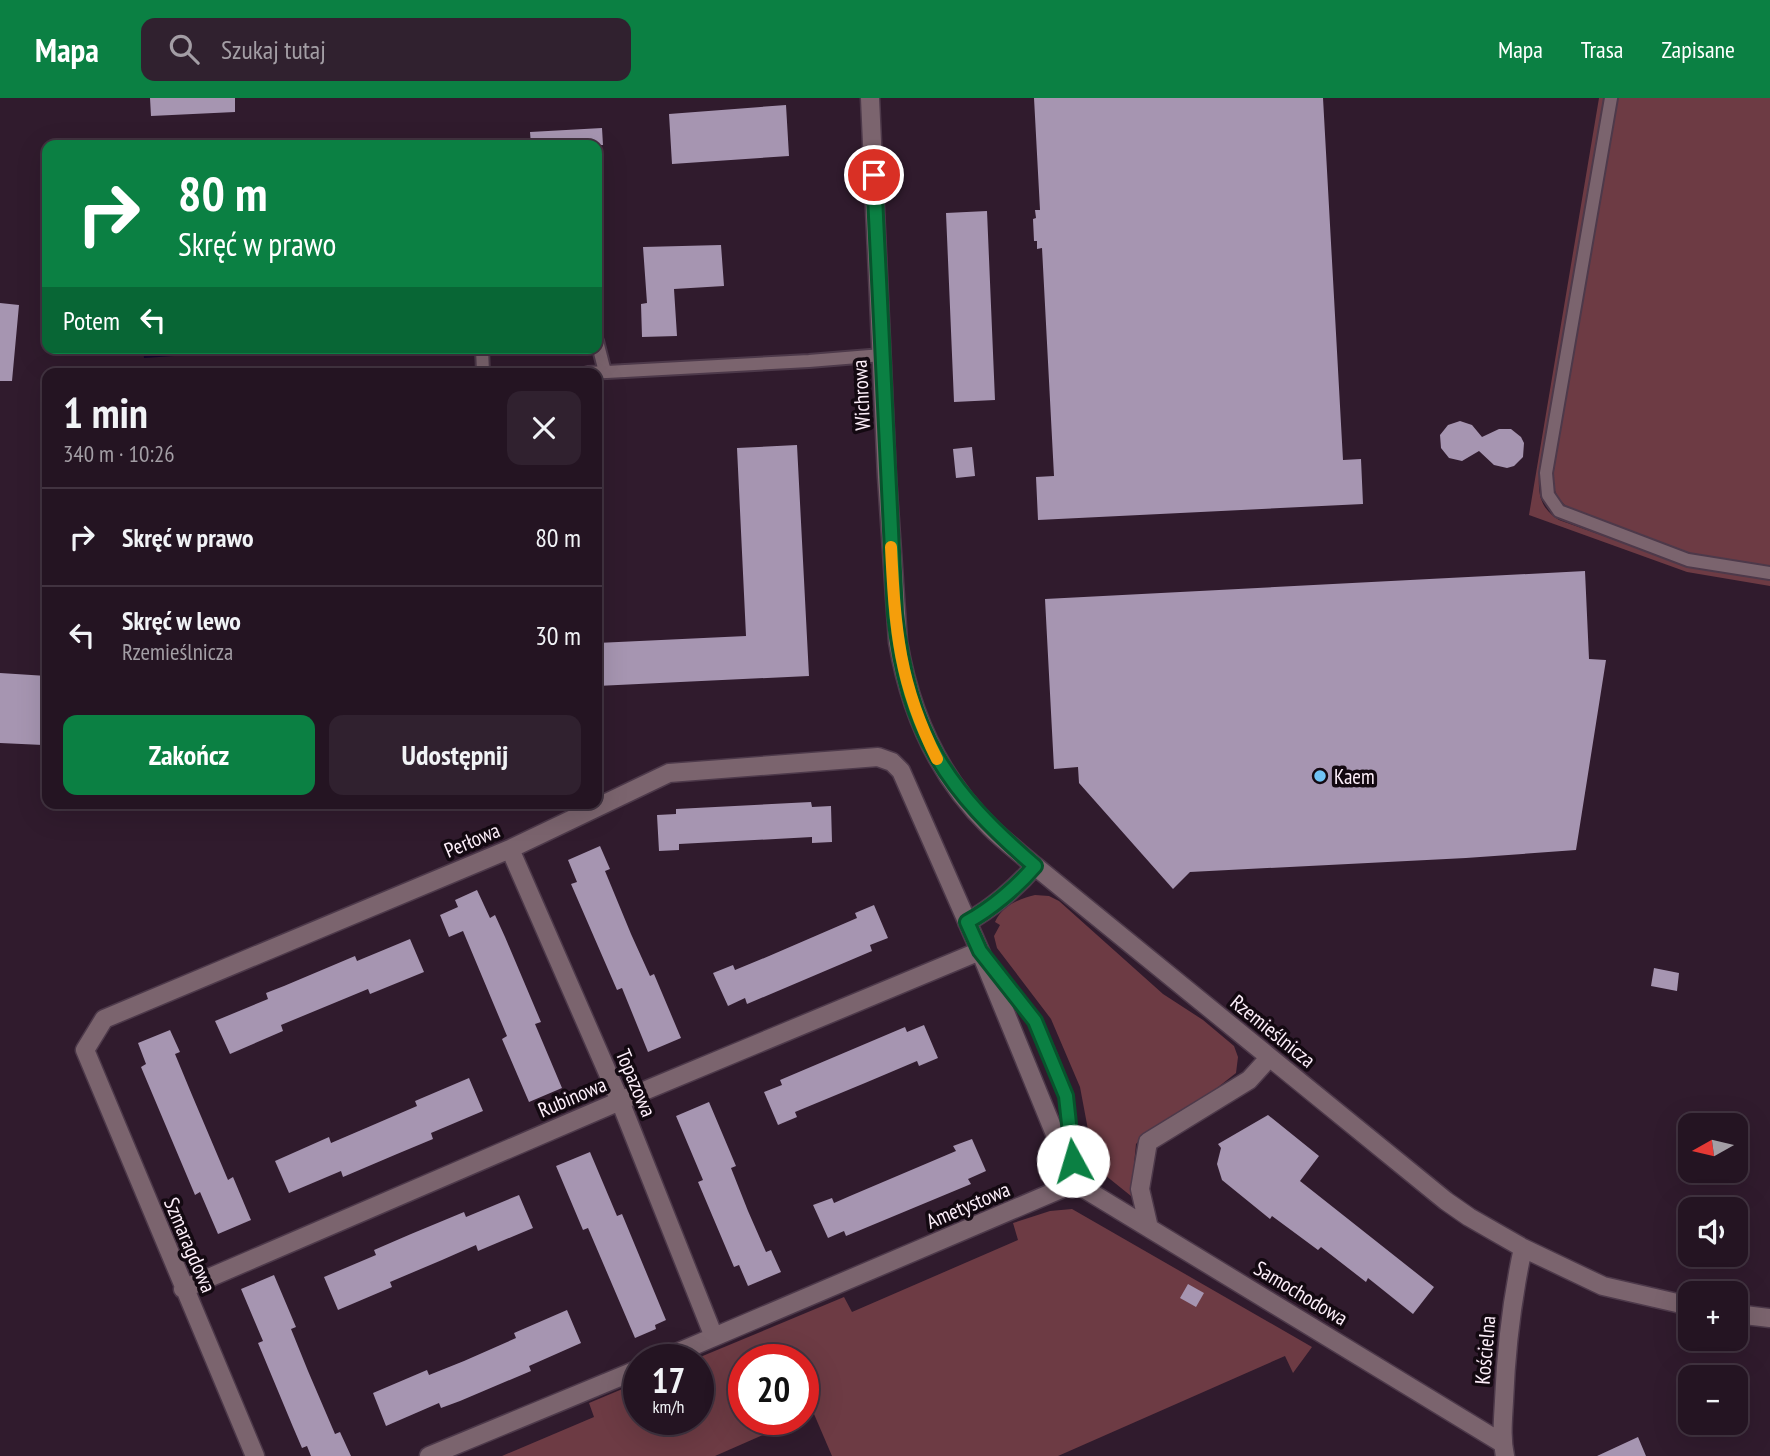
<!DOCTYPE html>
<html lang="pl">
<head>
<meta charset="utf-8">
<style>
	body { margin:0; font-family:"PT Sans Narrow",sans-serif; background:#30212f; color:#f1f3f6; height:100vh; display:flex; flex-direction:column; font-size:26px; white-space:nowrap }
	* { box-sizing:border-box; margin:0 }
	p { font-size:23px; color:#a39ea5 }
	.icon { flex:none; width:38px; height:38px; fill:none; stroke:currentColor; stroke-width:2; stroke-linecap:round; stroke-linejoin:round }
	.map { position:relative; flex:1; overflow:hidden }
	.drawer { position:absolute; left:42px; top:270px; width:560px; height:441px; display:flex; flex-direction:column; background:#241422; border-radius:14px; box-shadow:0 7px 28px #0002,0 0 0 2px #413340 }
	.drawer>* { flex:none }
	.guide { position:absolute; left:42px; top:42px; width:560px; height:214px; border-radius:14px; box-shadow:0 7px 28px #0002,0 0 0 2px #413340; background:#0b8043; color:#fff; overflow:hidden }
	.needle { width:46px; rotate:262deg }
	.tools { position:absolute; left:1678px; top:1015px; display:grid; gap:14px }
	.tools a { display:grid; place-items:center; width:70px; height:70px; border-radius:14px; background:#241422; box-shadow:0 7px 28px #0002,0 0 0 2px #413340; font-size:35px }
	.speed { position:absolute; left:623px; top:1246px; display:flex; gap:14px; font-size:35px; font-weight:700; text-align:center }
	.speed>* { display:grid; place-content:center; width:91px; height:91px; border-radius:50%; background:#241422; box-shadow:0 7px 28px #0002,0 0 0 2px #413340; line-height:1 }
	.speed small { font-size:18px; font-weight:400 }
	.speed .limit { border:10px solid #d22; background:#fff; color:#111 }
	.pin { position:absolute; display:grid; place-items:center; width:60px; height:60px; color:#fff; margin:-30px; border:4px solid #fff; border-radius:50%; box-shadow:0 2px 7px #0007 }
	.me { position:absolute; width:77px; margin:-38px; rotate:354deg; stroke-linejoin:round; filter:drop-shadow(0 0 5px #0008) }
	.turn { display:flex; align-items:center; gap:24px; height:147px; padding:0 21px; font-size:32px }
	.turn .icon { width:91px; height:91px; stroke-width:2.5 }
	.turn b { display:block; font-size:49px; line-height:60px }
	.then { display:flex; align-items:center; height:66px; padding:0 21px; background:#0003; gap:14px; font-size:26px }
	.round { display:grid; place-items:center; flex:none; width:74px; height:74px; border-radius:14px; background:#30212f }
	.headline { display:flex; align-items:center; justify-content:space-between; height:119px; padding:0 21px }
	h1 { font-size:42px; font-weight:600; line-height:52px }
	.action { display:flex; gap:14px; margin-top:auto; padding:14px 21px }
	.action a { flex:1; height:80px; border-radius:14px; background:#0b8043; color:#fff; font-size:28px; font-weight:600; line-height:80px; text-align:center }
	.action a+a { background:#30212f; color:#f1f3f6 }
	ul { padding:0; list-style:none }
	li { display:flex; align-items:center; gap:21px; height:98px; padding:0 21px; border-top:2px solid #413340 }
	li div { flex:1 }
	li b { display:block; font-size:26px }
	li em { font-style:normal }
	header { display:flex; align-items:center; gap:42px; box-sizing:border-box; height:98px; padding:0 35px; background:#0b8043; color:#fff }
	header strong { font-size:33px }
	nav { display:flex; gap:38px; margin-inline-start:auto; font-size:24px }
	.search { width:490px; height:63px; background:#30212f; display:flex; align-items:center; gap:18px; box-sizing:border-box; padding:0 24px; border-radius:14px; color:#a39ea5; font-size:26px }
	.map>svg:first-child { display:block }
	.green { fill:#6d3b44 }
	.water { fill:#13062c }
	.building { fill:#a695b1 }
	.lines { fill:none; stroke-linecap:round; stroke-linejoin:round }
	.lane-casing { stroke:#4d394a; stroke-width:16 }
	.street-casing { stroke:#4d394a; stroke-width:21 }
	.lane { stroke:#7b646e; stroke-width:12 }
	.street { stroke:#7b646e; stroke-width:18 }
	.route-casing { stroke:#07532c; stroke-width:18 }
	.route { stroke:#0b8043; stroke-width:12 }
	.slow { stroke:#f59e0b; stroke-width:12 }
	.poi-dot { fill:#6fc2f4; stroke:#130911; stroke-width:2.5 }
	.labels { text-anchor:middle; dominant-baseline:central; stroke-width:7; stroke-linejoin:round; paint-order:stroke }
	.street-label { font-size:21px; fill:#fdeffa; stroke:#130911 }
	.poi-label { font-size:21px; fill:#fdeffa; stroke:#130911; text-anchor:start }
</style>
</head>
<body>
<header>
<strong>Mapa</strong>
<div class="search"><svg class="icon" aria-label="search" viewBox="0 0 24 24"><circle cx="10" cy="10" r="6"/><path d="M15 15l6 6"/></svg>Szukaj tutaj</div>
<nav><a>Mapa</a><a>Trasa</a><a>Zapisane</a></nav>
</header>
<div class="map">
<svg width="1770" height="1358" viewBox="0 0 1770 1358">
	<rect width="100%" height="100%" fill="#301b2d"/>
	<path class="green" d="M 1599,0 L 1605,0 L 1539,379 C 1538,399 1542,411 1559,422 L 1679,465 L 1770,482 L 1770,488 L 1687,474 L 1529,417 Z
		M 1616,0 L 1770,0 L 1770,470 L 1681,453 L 1569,410 C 1557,402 1553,392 1553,378 Z
		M 1035,797 L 1049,798 L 1059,803 L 1163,896 L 1203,922 L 1234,948 L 1238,959 L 1236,975 L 1208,997 L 1149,1032 L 1136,1046 L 1131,1098 L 1095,1069 L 1080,989 L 1051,921 L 997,850 L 994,838 L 1000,827 L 995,824 C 1003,807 1019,801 1035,797 Z
		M 1072,1111 L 1312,1249 L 1293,1275 L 1285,1258 L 1058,1358 L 832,1358 L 814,1316 L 803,1320 L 803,1262 L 744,1262 L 744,1321 L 799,1321 L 715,1358 L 502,1358 L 594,1319 L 589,1305 L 639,1284 L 639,1321 L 698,1321 L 698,1262 L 693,1262 L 844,1199 L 852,1214 L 1018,1142 L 1013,1125 L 1050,1113 Z"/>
	<path class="water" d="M 143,250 L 217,250 L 218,255 L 144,260 Z"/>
	<path class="building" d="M 150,0 L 235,0 L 235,14 L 151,18 Z
		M 1034,0 L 1323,0 L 1343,362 L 1361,361 L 1363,406 L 1038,422 L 1036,379 L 1054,378 L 1042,150 L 1037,151 L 1037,143 L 1034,143 L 1033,121 L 1036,120 L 1035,112 L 1040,112 Z
		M 786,7 L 789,58 L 672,66 L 669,16 Z
		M 602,30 L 603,47 L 531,47 L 530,34 Z
		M 987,113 L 995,302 L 954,304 L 946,115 Z
		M 721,147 L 724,188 L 674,191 L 677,238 L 642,239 L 641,206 L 647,205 L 643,149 Z
		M 0,205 L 19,207 L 12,283 L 0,283 Z
		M 1460,323 L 1472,327 L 1482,339 L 1499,331 L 1511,331 L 1521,339 L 1524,345 L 1523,359 L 1514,368 L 1507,370 L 1494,367 L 1479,353 L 1462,363 L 1449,360 L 1441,350 L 1440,337 L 1448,327 Z
		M 797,347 L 809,578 L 597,588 L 597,545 L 746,538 L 737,350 Z
		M 972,349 L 975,378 L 956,380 L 953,351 Z
		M 1585,473 L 1589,561 L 1606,562 L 1576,752 L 1466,760 L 1190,774 L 1173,791 L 1079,685 L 1078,669 L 1054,671 L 1045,501 Z
		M 0,575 L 47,578 L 43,647 L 0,645 Z
		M 811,704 L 812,709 L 831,708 L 832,744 L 812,745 L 812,739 L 679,746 L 679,752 L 659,753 L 657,717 L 676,716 L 676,711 Z
		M 600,748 L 610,771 L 605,773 L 631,836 L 650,878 L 654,876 L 681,940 L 648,954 L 622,890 L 617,892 L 571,786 L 577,784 L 568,762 Z
		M 477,792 L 490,820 L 495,817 L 505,839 L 541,924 L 535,926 L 562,990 L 529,1004 L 502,941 L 507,938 L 463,833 L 449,839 L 440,817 L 458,809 L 455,802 Z
		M 874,807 L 888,840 L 870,847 L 872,853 L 747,906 L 745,900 L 728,908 L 713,875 L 733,867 L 735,872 L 769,858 L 857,820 L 855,815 Z
		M 410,841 L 424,874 L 370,896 L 368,891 L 281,927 L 283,933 L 230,956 L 215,923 L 268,901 L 266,895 L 284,888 L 355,858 L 357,863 Z
		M 1654,870 L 1679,875 L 1677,893 L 1651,888 Z
		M 924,927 L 938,960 L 919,968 L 917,963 L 865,985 L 795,1014 L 797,1019 L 778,1027 L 764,994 L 782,987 L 780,982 L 905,929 L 907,934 Z
		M 170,932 L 180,954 L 175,956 L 192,997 L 228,1082 L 233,1079 L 251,1122 L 218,1136 L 200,1094 L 195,1097 L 141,969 L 146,966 L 138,945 Z
		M 469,980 L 483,1013 L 431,1035 L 433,1041 L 397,1056 L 343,1079 L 341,1073 L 289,1095 L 275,1063 L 329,1039 L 331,1045 L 366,1030 L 417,1008 L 415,1003 Z
		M 709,1004 L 736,1068 L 731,1070 L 748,1113 L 766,1154 L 771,1152 L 781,1174 L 748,1188 L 739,1167 L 734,1169 L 698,1084 L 703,1082 L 676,1018 Z
		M 1268,1017 L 1319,1058 L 1300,1083 L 1434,1189 L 1413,1216 L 1368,1180 L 1366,1184 L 1321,1149 L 1318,1152 L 1272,1118 L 1270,1121 L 1222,1082 L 1217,1066 L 1221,1050 L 1218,1046 Z
		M 972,1041 L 986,1073 L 968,1081 L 971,1086 L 846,1138 L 844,1133 L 828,1140 L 813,1107 L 832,1100 L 834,1105 L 850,1098 L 956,1053 L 953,1048 Z
		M 590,1054 L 617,1118 L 622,1116 L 666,1222 L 655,1227 L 656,1231 L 635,1240 L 588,1130 L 583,1132 L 556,1068 Z
		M 519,1097 L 533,1130 L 478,1153 L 476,1147 L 442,1162 L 390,1184 L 392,1189 L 338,1212 L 324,1179 L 376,1157 L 374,1152 L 411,1136 L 464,1114 L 466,1119 Z
		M 274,1177 L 296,1229 L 291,1231 L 308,1273 L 335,1336 L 340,1334 L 351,1358 L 311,1358 L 307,1348 L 302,1350 L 293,1329 L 258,1245 L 263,1243 L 241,1191 Z
		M 1188,1186 L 1204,1195 L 1196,1209 L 1180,1200 Z
		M 567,1212 L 581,1245 L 529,1268 L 531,1273 L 460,1303 L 441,1310 L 439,1305 L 386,1328 L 373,1295 L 427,1272 L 429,1277 L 464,1263 L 516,1240 L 514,1235 Z
		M 1638,1339 L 1646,1358 L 1597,1358 Z"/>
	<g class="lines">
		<g class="lane-casing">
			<path id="lane" d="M 1611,0 L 1546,375 L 1548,397 L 1559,413 L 1688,462 L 1770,475
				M 597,243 L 605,274
				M 482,250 L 483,275
				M 588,275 L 809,263 L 882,257
				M 990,866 L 1035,923 L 1051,960 L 1066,998 L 1073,1067"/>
		</g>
		<g class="street-casing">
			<path id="street" d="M 870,0 L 887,379 L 898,544 C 910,614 939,679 990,729 C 1004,743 1020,755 1035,768 L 1446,1103 L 1469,1119 L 1523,1150 L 1603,1188 L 1690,1208
				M 510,751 L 620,1003 L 714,1239
				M 967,824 C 991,811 1017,789 1035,768
				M 1075,1085 L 1502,1345
				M 1149,1130 L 1140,1091 L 1148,1044 L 1249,982 L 1269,960
				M 183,1191 L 620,1003 L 980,853
				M 1736,1216 L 1770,1220
				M 660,1262 L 1075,1085
				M 255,1358 L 85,952 L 104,921 L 510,751 L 669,675 L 878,659 L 892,664 L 901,673 L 980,853 L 1075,1085
				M 429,1358 L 639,1271
				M 1505,1358 C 1501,1340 1503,1322 1504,1303 C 1506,1251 1512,1201 1523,1150"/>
		</g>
		<use href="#lane" class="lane"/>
		<use href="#street" class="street"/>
	</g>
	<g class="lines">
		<g class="route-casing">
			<path id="route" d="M 874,77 L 895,516 C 908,635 946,692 1035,768 C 1017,789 991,811 967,824 L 980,853 L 1035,923 L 1066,998 L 1073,1063"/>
		</g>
		<use href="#route" class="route"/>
		<path class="slow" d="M 891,449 C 895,532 899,586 937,661"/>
	</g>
	<circle class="poi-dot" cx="1320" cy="678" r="7"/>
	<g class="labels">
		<g class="street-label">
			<text transform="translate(861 297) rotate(-93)">Wichrowa</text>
			<text transform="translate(472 742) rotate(-23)">Perłowa</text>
			<text transform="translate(1273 933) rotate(39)">Rzemieślnicza</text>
			<text transform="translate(636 985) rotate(67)">Topazowa</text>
			<text transform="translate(572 999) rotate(-23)">Rubinowa</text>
			<text transform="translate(968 1107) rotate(-23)">Ametystowa</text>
			<text transform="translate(190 1147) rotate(67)">Szmaragdowa</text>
			<text transform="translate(1301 1195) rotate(31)">Samochodowa</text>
			<text transform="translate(1485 1252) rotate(-85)">Kościelna</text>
		</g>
		<g class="poi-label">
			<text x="1334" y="678">Kaem</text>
		</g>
	</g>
</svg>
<div class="tools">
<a><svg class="needle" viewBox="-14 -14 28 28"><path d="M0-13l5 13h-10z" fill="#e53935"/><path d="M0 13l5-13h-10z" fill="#a39ea5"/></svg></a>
<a><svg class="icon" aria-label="sound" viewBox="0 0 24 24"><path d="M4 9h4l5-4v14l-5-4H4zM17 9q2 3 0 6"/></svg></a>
<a>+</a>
<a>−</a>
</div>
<div class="speed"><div>17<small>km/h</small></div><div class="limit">20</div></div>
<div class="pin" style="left:874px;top:77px;background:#d93025"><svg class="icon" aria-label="arrive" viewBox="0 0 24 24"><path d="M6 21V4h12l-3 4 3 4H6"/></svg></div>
<svg class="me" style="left:1073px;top:1063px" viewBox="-20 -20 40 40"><circle r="19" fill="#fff"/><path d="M0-13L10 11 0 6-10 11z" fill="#0b8043"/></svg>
<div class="guide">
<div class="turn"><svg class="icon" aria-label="right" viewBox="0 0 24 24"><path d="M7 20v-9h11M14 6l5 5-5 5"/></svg><div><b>80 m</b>Skręć w prawo</div></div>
<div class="then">Potem<svg class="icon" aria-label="left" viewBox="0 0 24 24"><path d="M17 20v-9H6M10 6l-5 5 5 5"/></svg></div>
</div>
<section class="drawer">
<div class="headline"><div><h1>1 min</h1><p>340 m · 10:26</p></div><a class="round"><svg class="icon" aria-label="close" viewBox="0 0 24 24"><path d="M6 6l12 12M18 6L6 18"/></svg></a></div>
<ul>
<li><svg class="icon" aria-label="right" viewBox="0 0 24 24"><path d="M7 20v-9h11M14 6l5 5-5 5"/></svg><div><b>Skręć w prawo</b></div><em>80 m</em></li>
<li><svg class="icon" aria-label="left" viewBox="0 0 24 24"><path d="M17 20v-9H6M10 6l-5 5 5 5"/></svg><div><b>Skręć w lewo</b><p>Rzemieślnicza</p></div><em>30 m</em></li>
</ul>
<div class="action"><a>Zakończ</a><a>Udostępnij</a></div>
</section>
</div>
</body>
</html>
